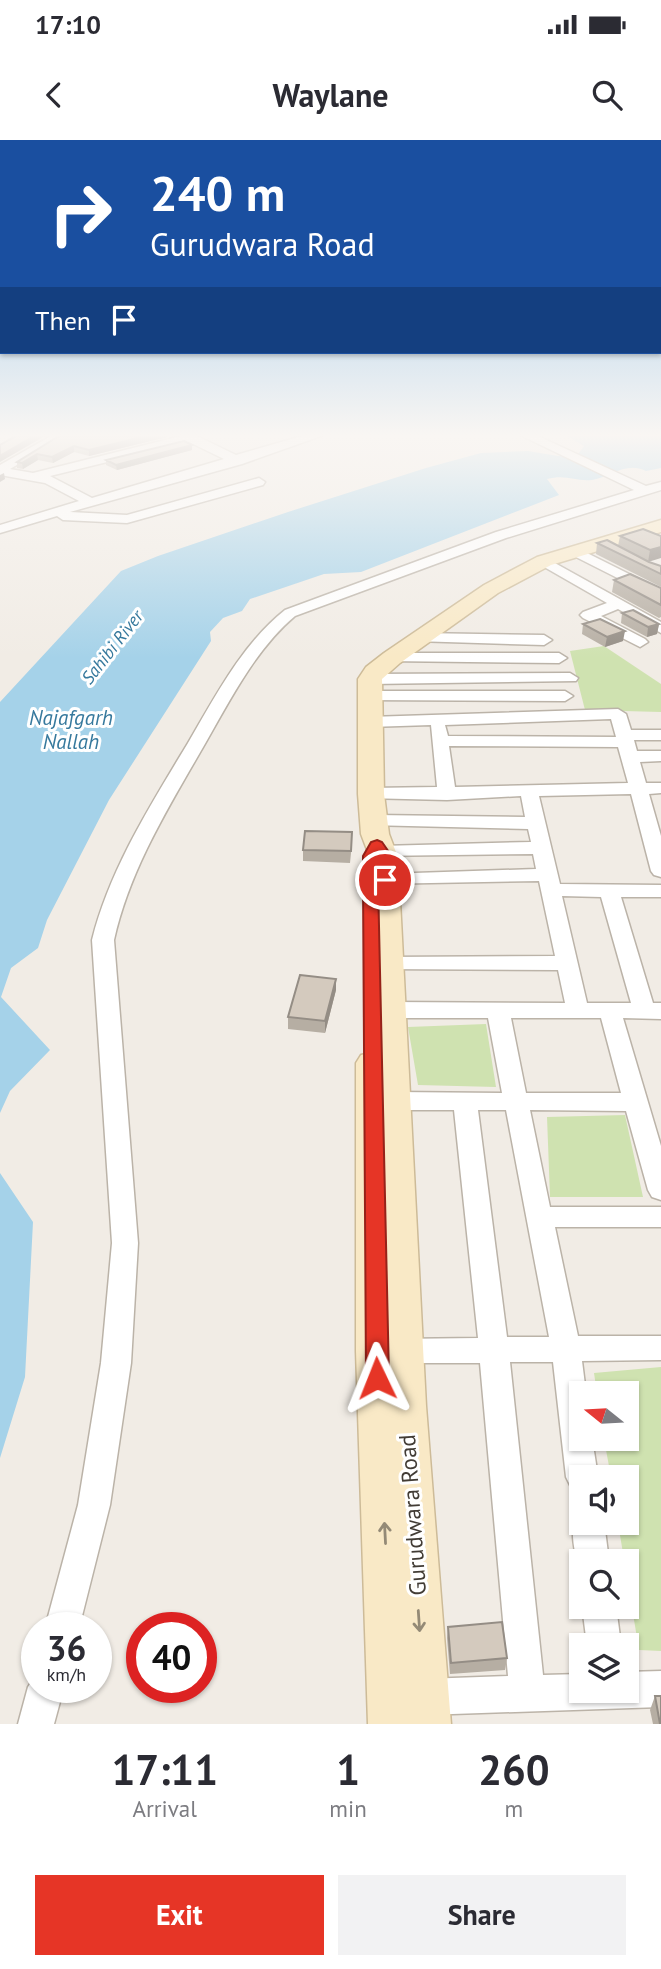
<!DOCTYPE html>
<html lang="en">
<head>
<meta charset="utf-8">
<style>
	body { margin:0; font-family:"PT Sans",sans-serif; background:#f2f2f3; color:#2b2b33; height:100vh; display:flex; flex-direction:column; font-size:26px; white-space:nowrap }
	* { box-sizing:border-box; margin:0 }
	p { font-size:23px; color:#7c7c81 }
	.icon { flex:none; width:38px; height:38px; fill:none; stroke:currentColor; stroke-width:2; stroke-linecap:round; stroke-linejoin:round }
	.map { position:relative; height:1584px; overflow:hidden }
	.details { display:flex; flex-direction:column; background:#fff; flex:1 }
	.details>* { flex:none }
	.banner { position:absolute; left:0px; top:0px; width:662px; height:214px; box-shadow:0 2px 5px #0004; background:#1a4fa0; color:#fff; overflow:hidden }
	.needle { width:46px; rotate:288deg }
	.controls { position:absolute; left:569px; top:1241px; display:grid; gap:14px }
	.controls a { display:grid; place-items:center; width:70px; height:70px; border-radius:0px; background:#fff; box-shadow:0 2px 5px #0004; font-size:35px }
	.speed { position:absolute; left:21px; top:1472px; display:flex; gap:14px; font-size:35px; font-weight:700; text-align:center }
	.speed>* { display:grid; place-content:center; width:91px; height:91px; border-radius:50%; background:#fff; box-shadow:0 2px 5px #0004; line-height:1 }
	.speed small { font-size:18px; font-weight:400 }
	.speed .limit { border:10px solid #d22; background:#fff; color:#111 }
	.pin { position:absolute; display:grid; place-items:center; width:60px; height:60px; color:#fff; margin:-30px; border:4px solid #fff; border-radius:50%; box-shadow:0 2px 7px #0007 }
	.me { position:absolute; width:77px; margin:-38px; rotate:358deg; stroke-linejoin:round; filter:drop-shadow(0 0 5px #0008) }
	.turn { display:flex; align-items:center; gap:24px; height:147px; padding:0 35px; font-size:32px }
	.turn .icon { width:91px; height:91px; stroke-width:2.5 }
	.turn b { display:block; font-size:49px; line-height:60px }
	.then { display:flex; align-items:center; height:66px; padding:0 35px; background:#0003; gap:14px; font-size:26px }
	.eta { display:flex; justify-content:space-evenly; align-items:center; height:119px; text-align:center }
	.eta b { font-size:42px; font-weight:800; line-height:49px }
	.cta { display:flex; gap:14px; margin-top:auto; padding:14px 35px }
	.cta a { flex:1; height:80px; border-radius:0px; background:#e63526; color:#fff; font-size:28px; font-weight:800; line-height:80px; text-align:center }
	.cta a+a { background:#f2f2f3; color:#2b2b33 }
	.status { display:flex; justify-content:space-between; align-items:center; height:49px; padding:0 35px; background:#fff; direction:ltr }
	.status svg { height:19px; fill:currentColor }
	header { display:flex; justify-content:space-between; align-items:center; height:91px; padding:0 35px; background:#fff; font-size:32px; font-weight:800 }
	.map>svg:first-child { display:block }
	.green { fill:#cfe2b0 }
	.water { fill:#a5d2e9 }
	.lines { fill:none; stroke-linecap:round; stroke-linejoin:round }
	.street-casing { stroke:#bbb3a8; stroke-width:3 }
	.secondary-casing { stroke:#cdbb98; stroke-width:3 }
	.street { fill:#fff; fill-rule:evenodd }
	.secondary { fill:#f9e9c6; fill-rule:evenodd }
	.wall { fill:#b6aea3 }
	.shaded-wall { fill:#948d85 }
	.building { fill:#d4cabe; stroke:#948d85; stroke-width:2 }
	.oneway { stroke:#948a76 }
	.route { fill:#e63526; stroke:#962219; stroke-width:2 }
	.labels { text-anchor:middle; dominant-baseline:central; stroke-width:6; stroke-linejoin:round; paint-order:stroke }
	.far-water-label { font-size:18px; font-style:italic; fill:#36799d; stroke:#fff }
	.water-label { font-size:21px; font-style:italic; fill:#36799d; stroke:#fff }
	.near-street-label { font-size:23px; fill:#423c35; stroke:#fff }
</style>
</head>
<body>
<div class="status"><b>17:10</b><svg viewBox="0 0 49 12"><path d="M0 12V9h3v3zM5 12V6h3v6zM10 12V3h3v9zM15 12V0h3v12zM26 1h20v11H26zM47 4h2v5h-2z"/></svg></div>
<header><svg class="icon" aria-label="back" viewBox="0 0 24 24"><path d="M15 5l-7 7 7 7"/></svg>Waylane<svg class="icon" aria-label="search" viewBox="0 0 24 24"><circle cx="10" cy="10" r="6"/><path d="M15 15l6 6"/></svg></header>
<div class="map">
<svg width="661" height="1584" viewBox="0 0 661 1584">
	<rect width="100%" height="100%" fill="#f1ece5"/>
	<path class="green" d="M 604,506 L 661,544 L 661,572 L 585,570 L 570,511 Z
		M 486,884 L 496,947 L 418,945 L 408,887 Z
		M 625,975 L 643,1057 L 550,1057 L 547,977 Z
		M 661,1227 L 661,1511 L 639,1510 L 618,1383 L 626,1382 L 626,1337 L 611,1337 L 604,1299 L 626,1298 L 626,1253 L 597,1253 L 594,1233 Z"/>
	<path class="water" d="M 567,296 L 661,296 L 661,328 L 646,331 C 626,321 611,337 592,340 C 576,342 567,334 547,339 L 559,355 L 361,432 L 324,434 L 250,459 L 242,471 L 223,478 L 210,492 L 211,501 L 109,660 L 47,780 L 38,808 L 11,828 L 1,857 L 50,910 L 10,951 L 0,973 L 0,562 L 121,431 L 158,416 L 288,372 L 426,328 L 481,313 L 528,311 L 558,316 L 579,313 L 584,306 Z
		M 0,1033 L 33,1082 L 25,1237 L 0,1318 Z"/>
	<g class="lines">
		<g class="street-casing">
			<path id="street" d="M 51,296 L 66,296 L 10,329 L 33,333 L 181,296 L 197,296 L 236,315 L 302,296 L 321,296 L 242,324 L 70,372 L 127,375 L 259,338 L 265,342 L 263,345 L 127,383 L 63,380 L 57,376 L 0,393 L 0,385 L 79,361 L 45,343 L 0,335 L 0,325 ZM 189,302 L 224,319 L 92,358 L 50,336 Z
				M 522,296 L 538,296 L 646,346 L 661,342 L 661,350 L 506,398 L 295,476 C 256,509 231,558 206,602 C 170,665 130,728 114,800 L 138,1103 L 131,1223 L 110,1365 L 79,1488 L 45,1488 L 78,1365 L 101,1223 L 112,1103 L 92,800 C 110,729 150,666 188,603 C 215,557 242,504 285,470 L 496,392 L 634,350 Z
				M 575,407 L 661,450 L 661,460 L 570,414 L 570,408 Z
				M 544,417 L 661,482 L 661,493 L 618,469 L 601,476 L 645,499 L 648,502 L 640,507 L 583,478 L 580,475 L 583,472 L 607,463 L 539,424 L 539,418 Z
				M 419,493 L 544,495 L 552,500 L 544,505 L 414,501 L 411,498 L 414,495 Z
				M 392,513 L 559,513 L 567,518 L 559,523 L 386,521 L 384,518 L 386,515 Z
				M 570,533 L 578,538 L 576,541 L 370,544 L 362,539 L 370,534 Z
				M 369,551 L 565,551 L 573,556 L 565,561 L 363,560 L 361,556 L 363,552 Z
				M 618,569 L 626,574 L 631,590 L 661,590 L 661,600 L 634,600 L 637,611 L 661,611 L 661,621 L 640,622 L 646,643 L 661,643 L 661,653 L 649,654 L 661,696 L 661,737 L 654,735 L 651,731 L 631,654 L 539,656 L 560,744 L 661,745 L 661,757 L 621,757 L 653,863 L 661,863 L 661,879 L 623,878 L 661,1006 L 661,1060 L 652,1057 L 648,1050 L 626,971 L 530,970 L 550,1067 L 661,1067 L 661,1087 L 555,1087 L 578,1196 L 661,1196 L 661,1220 L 582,1221 L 586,1253 L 581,1253 L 581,1298 L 592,1298 L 598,1337 L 581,1337 L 581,1351 L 571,1347 L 566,1337 L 553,1222 L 510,1222 L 543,1535 L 581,1534 L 581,1550 L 626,1550 L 626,1532 L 661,1531 L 661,1567 L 424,1575 L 411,1570 L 406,1557 L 411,1544 L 424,1539 L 508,1536 L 480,1223 L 396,1223 L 386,1220 L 382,1211 L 386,1202 L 396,1199 L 478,1198 L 454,970 L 395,970 L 386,967 L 383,961 L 386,955 L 395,952 L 502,953 L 488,878 L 389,878 L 381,875 L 378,870 L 381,865 L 389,862 L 565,863 L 558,830 L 381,829 L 378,824 L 381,819 L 389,817 L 555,816 L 539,741 L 378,744 L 375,740 L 378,736 L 385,734 L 536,729 L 533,714 L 374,716 L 371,712 L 374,708 L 381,706 L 531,702 L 528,689 L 368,685 L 366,681 L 368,677 L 375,675 L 525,677 L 521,656 L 447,660 L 364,658 L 362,654 L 371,648 L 437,647 L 431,585 L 369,587 L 360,582 L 369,577 ZM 611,579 L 616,597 L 448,596 L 445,585 ZM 449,606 L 618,607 L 628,643 L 455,647 ZM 562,756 L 601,757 L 631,863 L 587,863 ZM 511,878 L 601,878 L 621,953 L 526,953 ZM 478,970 L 506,970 L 549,1197 L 507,1197 Z
				M 581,1369 L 581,1382 L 604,1382 L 609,1421 L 581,1421 L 581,1431 C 574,1414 569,1389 577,1371 Z
				M 582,1466 L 616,1466 L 621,1505 L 587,1505 Z
				M 37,1533 L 37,1547 L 64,1547 L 54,1584 L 18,1584 L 28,1547 Z"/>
		</g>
		<g class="secondary-casing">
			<path id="secondary" d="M 661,380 L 661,392 L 551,425 L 498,453 L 400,523 L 382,539 L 384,654 L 389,694 L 397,715 L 399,740 L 426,1266 L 451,1584 L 368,1584 L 356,1211 L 356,923 L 361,915 L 375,912 L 371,740 L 369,715 L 361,694 L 358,654 L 358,539 L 366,527 L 384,513 L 484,445 L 537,417 Z"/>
		</g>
		<use href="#street" class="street"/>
		<use href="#secondary" class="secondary"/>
	</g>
	<path class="wall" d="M 59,296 L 167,296 L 167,297 L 89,316 L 74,312 L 53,323 L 38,320 L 23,329 L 17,328 L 17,322 Z
		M 192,305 L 192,310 L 117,330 L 106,325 L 106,320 Z
		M 620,396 L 661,396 L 648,422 L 661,426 L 661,447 L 596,414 L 597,403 L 618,406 Z
		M 614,440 L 661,448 L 661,477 L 659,478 L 612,452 Z
		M 622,473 L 659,484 L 657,494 L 647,497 L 621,483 Z
		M 583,484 L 623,501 L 605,507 L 582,494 Z
		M 352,703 L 350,723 L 303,721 L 303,710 Z
		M 336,850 L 325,893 L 288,889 L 288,877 Z
		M 448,1487 L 507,1518 L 505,1530 L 450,1534 L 447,1498 Z
		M 655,1556 L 661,1584 L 653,1584 L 650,1570 Z"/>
	<path class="shaded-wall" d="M 34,296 L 45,296 L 0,322 L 0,316 Z
		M 146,296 L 167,297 L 89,316 L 89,310 Z
		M 192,305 L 192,310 L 117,330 L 116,325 Z
		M 74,306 L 74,312 L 53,323 L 52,317 Z
		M 37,314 L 38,320 L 23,329 L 22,323 Z
		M 4,333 L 5,339 L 0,342 L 0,335 Z
		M 661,407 L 661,418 L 648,422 L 650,410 Z
		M 659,484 L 657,494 L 647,497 L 648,487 Z
		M 625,491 L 623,501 L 605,507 L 607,497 Z
		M 336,839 L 336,850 L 325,893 L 325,881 Z"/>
	<path class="building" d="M 16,296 L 34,296 L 0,316 L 0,305 Z
		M 59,296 L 146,296 L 89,310 L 74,306 L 52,317 L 37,314 L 22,323 L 17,322 Z
		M 184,301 L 192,305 L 116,325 L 106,320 Z
		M 643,389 L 661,396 L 661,407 L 650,410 L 620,396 Z
		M 607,400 L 649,422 L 661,426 L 661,434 L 597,403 Z
		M 630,434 L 661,448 L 661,465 L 614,440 Z
		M 633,470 L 659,484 L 648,487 L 622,473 Z
		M 600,479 L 625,491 L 607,497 L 583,484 Z
		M 305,691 L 352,692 L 351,711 L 303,710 Z
		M 300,835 L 336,839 L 325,881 L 288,877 Z
		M 502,1482 L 507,1518 L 451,1523 L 448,1487 Z
		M 655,1556 L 661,1556 L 661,1584 L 660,1584 Z"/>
	<defs><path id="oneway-shaft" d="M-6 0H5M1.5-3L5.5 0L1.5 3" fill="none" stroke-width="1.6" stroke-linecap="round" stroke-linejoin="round" transform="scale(1.75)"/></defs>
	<g class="oneway">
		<use href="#oneway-shaft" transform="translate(385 1393) rotate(-93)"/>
		<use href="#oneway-shaft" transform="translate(419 1481) rotate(86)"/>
	</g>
	<linearGradient id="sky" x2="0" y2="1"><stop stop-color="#8dc0e8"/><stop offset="0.57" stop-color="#f9f6f3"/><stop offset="1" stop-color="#f9f6f3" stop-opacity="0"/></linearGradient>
	<rect width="661" height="518" fill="url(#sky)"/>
	<path class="route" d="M 377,700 L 382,702 L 391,715 L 393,740 L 385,745 L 378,741 L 389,1238 L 385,1245 L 377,1247 L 370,1245 L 366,1238 L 363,741 L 363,716 L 371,702 Z"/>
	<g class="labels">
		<g class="far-water-label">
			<text transform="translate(112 507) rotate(-52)">Sahibi River</text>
		</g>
		<g class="water-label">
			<text x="71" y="577">Najafgarh<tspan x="71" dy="24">Nallah</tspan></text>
		</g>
		<g class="near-street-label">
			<text transform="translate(412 1375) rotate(-94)">Gurudwara Road</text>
		</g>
	</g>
</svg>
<div class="controls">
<a><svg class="needle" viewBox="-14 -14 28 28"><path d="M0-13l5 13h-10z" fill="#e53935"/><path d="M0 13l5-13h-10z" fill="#7c7c81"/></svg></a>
<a><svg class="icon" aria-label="sound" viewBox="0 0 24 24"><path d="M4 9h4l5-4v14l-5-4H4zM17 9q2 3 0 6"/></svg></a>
<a><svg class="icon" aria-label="search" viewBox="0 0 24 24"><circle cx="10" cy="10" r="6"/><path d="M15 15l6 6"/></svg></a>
<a><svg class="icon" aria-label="layers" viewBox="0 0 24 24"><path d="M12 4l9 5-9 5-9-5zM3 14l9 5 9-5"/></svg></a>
</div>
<div class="speed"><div>36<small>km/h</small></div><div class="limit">40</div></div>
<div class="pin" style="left:385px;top:740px;background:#d93025"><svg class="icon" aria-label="arrive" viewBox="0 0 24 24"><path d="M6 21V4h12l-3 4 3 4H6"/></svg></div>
<svg class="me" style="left:377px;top:1238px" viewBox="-20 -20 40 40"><path d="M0-17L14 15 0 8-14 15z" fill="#e63526" stroke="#fff" stroke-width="4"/></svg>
<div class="banner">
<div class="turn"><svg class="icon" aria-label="right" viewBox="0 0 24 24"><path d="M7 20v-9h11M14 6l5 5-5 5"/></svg><div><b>240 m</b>Gurudwara Road</div></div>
<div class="then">Then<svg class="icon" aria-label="arrive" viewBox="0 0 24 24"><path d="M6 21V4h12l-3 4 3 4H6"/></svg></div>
</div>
</div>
<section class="details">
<div class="eta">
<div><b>17:11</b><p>Arrival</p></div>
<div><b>1</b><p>min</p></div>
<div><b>260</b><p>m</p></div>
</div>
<div class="cta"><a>Exit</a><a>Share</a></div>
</section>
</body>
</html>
